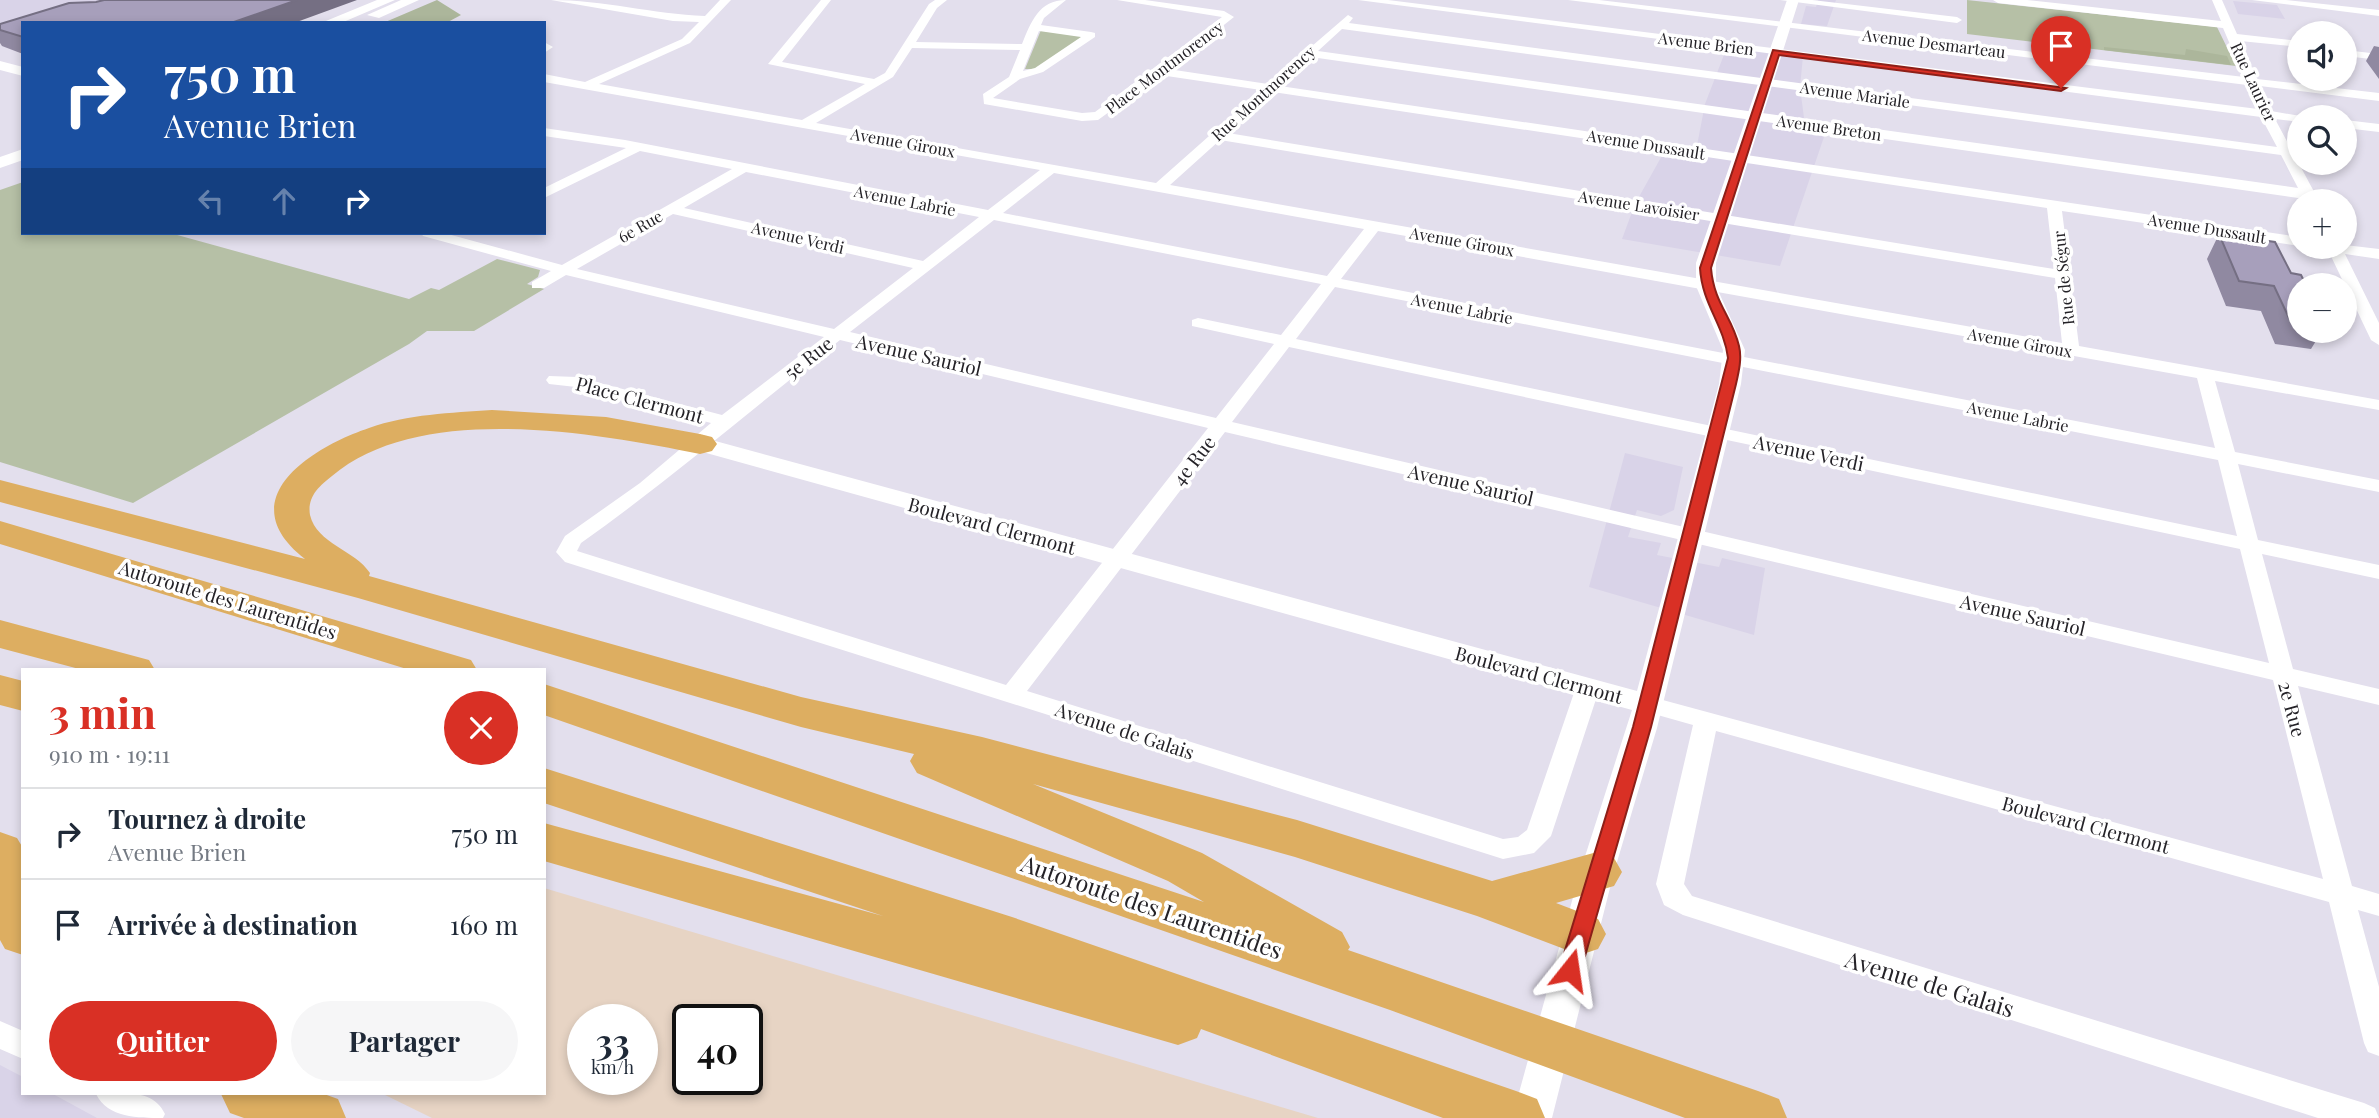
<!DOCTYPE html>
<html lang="fr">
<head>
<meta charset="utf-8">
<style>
	body { margin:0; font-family:"Playfair Display",serif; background:#f6f6f7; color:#1f2937; height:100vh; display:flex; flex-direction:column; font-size:26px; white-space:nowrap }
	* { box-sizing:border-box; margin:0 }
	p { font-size:23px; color:#747a83 }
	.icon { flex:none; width:38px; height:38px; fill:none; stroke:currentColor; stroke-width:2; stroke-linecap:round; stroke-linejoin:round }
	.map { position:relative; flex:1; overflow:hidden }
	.side { position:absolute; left:21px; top:668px; width:525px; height:427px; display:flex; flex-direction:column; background:#fff; border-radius:0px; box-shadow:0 4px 10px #0003 }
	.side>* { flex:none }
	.guide { position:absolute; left:21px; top:21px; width:525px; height:214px; border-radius:0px; box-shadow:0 4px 10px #0003; background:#1a4fa0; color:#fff; overflow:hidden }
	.controls { position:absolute; left:2287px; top:21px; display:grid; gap:14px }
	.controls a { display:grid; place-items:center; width:70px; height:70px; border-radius:50%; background:#fff; box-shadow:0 4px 10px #0003; font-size:35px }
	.speed { position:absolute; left:567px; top:1004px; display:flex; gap:14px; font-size:35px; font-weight:700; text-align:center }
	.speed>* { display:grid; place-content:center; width:91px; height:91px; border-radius:50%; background:#fff; box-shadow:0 4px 10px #0003; line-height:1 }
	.speed small { font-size:18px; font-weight:400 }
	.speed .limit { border:4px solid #111; border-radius:10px; background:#fff; color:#111 }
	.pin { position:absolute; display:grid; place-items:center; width:60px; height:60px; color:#fff; margin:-72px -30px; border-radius:50% 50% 50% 0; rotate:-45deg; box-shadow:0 0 7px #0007 }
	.pin .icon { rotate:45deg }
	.me { position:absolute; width:77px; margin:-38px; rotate:15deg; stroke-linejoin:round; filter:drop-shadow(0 0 5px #0008) }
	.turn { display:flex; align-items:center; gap:24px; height:147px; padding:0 28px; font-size:32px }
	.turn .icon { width:91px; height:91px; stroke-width:2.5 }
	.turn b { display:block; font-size:49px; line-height:60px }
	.lanes { display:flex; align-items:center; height:66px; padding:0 28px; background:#0003; justify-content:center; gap:35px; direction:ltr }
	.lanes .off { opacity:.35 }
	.round { display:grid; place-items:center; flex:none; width:74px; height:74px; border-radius:37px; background:#f6f6f7 }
	.summary { display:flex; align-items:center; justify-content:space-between; height:119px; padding:0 28px }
	h1 { font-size:42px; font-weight:700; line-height:52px; color:#d93025 }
	.action { display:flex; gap:14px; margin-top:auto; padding:14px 28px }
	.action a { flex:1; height:80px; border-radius:42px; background:#d93025; color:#fff; font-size:28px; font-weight:700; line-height:80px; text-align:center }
	.action a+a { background:#f6f6f7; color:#1f2937 }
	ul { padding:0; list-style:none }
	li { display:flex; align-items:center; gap:21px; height:91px; padding:0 28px; border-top:2px solid #e0e1e3 }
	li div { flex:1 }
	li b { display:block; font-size:26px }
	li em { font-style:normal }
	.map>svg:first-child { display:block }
	.built { fill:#d9d3e8 }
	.industrial { fill:#e7d4c4; fill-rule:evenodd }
	.green { fill:#b6c0a6 }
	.forest { fill:#acb69b }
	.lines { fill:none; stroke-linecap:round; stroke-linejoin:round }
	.minor { fill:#fff; fill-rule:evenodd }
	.tertiary { fill:#fff; fill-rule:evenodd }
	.motorway { fill:#ddae61; fill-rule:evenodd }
	.wall { fill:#9089a1 }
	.shaded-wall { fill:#756f83 }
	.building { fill:#a79fbb; stroke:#756f83; stroke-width:2 }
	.route { fill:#d93025; stroke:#8d1f18; stroke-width:2 }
	.labels { text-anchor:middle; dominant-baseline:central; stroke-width:7; stroke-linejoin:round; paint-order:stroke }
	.far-street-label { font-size:16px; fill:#242227; stroke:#fff }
	.street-label { font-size:19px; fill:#242227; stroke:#fff }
	.near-street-label { font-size:23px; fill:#242227; stroke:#fff }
</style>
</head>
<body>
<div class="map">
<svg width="2379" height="1118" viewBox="0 0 2379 1118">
	<rect width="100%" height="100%" fill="#e3dfed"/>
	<path class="built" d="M 0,0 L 103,0 L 0,31 Z
		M 1818,0 L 1836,0 L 1827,26 L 1801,24 L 1806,6 L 1816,7 Z
		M 2233,1 L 2277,5 L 2285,19 L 2238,14 Z
		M 1727,47 L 1803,56 L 1800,87 L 1804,118 L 1801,127 L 1826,131 L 1780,266 L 1622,239 L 1635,204 L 1664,152 L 1695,156 L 1705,104 Z
		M 1625,453 L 1683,467 L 1674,510 L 1661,516 L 1637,510 L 1628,537 L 1661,543 L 1657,555 L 1719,567 L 1722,558 L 1765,568 L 1754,635 L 1589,587 Z
		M 0,1065 L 23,1077 L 23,1094 L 53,1094 L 97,1118 L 0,1118 Z"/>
	<path class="industrial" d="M 544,888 L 1318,1118 L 432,1118 L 383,1094 L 544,1094 ZM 642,1020 L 642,1080 L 583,1080 L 583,1020 ZM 747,1020 L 747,1080 L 688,1080 L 688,1020 Z"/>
	<path class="green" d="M 1967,0 L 2217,27 L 2236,66 L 1967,34 Z
		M 1041,30 L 1085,35 L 1036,69 L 1025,69 Z
		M 23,182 L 23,233 L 170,233 L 409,299 L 431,288 L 439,290 L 497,259 L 540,270 L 538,277 L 527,284 L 544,289 L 474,331 L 427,331 L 409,344 L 133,503 L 0,462 L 0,190 Z"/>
	<path class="forest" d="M 437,0 L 461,15 L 446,23 L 383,23 Z
		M 2104,47 L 2185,55 L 2186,49 L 2227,56 L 2231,65 L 2104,50 Z"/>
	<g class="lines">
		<path class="minor" d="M 551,0 C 603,0 653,14 705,16 L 720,0 L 731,0 L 690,43 L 599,84 L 802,120 L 865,84 L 768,64 L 821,0 L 831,0 L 782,62 L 874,79 L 885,73 L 929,4 L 935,0 L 947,0 L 937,8 L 916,42 L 1022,44 C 1031,22 1039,0 1066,0 L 1044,18 L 1041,25 L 1091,32 L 1095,33 L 1095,37 L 1043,72 L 1020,79 L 993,98 L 1082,113 L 1095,112 L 1222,17 L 1117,0 L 1145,0 L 1224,11 L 1234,17 L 1168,69 L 1268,84 L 1348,15 L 1353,18 L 1349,23 L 2277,147 L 2261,117 L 1358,0 L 1388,0 L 2258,109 L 2247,85 L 1568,0 L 1599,0 L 2244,77 L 2223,28 L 1998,3 L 1993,0 L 2027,0 L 2221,21 L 2212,0 L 2222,0 L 2237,34 L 2300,41 L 2300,47 L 2240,41 L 2257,79 L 2379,93 L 2379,101 L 2260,86 L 2271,111 L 2306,117 L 2300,117 L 2300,122 L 2275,119 L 2319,201 L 1311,57 L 1280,86 L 2300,237 L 2300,246 L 2062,211 L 2079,346 L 2379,400 L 2379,410 L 2215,381 L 2235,452 L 2379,480 L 2379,492 L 2238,464 L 2258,540 L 2379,565 L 2379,579 L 2262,554 L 2293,669 L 2379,689 L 2379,705 L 2298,686 L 2352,886 L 2379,894 L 2379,916 L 2358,910 L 2379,987 L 2379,1056 L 2368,1052 L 2364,1043 L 2329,902 L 1716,731 L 1684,884 L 1692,896 L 2364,1103 L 2375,1108 L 2379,1118 L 2318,1118 L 1683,915 L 1664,905 L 1656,884 L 1693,725 L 1640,710 L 1636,704 L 1640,698 L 1648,696 L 2323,879 L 2273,680 L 1225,432 L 1027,691 L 1503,839 L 1518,837 L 1527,830 L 1576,687 L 1580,681 L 1596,681 L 1600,687 L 1551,836 L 1534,853 L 1503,859 L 565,562 L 556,552 L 565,536 L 640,483 L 711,423 L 576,387 L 549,384 L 546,380 L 549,376 L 577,377 L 722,415 L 824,337 L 566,275 L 544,288 L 532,288 L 532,282 L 551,271 L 423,236 L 421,233 L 444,233 L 562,265 L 732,169 L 640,151 L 544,198 L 544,188 L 626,148 L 544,136 L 544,128 L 625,140 L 988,210 L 1040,170 L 544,82 L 544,74 L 585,82 L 682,39 L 699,22 L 673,21 ZM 1342,29 L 2281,155 L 2298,188 L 1318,51 ZM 1039,31 L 1081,37 L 1035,68 L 1023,71 ZM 912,48 L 1020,50 L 1009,77 L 983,94 L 984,104 L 1082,121 L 1098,120 L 1160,75 L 1261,90 L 1156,183 L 816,123 L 893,77 ZM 1273,92 L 2047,208 L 2054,269 L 1228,133 ZM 1220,140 L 2055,278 L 2062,343 L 1170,185 ZM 746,172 L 979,217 L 923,261 L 684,208 ZM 1054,173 L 1364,229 L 1327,276 L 1003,213 ZM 673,214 L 913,268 L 834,329 L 577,269 ZM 994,220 L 1321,284 L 1281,335 L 1198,318 L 1192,320 L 1192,326 L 1274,344 L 1216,418 L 850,332 ZM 1378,231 L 2197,378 L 2215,448 L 1341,279 ZM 1335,287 L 2218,460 L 2237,536 L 1296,339 ZM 840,340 L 1208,428 L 1006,685 L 577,551 L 581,543 C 670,480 753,408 840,340 ZM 1289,347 L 2240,549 L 2269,663 L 1232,422 Z
			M 1780,0 L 1812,0 L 1957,17 L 1962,20 L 1957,23 Z
			M 2252,0 L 2286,0 L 2379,10 L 2379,16 Z
			M 544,42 L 553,47 L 544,53 Z
			M 2345,50 L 2379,54 L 2379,60 L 2345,56 Z
			M 2345,120 L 2379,124 L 2379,132 L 2345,128 Z
			M 2345,245 L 2379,249 L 2379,259 L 2345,254 L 2379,323 L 2379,345 L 2371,340 L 2329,252 L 2320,247 Z
			M 0,1021 L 23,1031 L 23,1059 L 0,1049 Z
			M 96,1094 C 121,1093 153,1088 165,1114 L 163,1118 C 138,1118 108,1118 96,1094 Z"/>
		<path class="tertiary" d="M 377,0 L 395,0 L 341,23 L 321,23 Z
			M 401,0 L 419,0 L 379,18 L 367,15 Z
			M 1787,0 L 1799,0 L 1716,263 L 1716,286 L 1745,350 L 1741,384 L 1657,728 L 1614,872 L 1552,1118 L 1512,1118 L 1580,872 L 1632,710 L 692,449 L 688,444 L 692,439 L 708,439 L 1637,691 L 1719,384 L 1723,350 L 1696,286 L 1696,263 Z
			M 0,61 L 23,67 L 23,76 L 0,70 Z
			M 23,149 L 23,160 L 0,168 L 0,157 Z"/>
		<path class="motorway" d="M 492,410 L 606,417 L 700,434 L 712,437 L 717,444 L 712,451 L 700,454 C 596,433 420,401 332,476 C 319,486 307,497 310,515 C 317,544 355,550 370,573 L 369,576 L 801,697 L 982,737 L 1297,820 L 1492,881 L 1597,852 L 1614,858 L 1622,872 L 1614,886 L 1556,903 L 1598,919 L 1606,934 L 1598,949 L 1580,955 L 1477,916 L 1295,857 L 1033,784 L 1202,853 L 1342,932 L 1350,947 L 1348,950 L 1758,1091 L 1779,1099 L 1787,1118 L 1685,1118 L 1390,1010 L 544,715 L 544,684 L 1204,902 L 1168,881 L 917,773 L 910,761 L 914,754 L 801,727 L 358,598 L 0,502 L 0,480 L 305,559 C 229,500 310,448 369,428 C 408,414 451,413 492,410 Z
			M 0,521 L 471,660 L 477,670 L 410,670 L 0,544 Z
			M 0,620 L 149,660 L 155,670 L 83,670 L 0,648 Z
			M 0,675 L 23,681 L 23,711 L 0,705 Z
			M 544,768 L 1012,917 L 1516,1091 L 1537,1099 L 1545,1118 L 1443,1118 L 1201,1029 L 1197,1038 L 1178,1045 L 544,861 L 544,823 L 883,916 L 544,803 Z
			M 0,832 L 17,838 L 23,848 L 23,955 L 5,949 L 0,940 Z
			M 221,1094 L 324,1094 L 338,1099 L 346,1118 L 244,1118 L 230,1113 Z"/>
	</g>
	<path class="wall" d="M 23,23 L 23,54 L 2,46 L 0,43 L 0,24 Z
		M 2374,46 L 2379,47 L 2379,79 L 2366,61 Z
		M 2219,234 L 2291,273 L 2300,285 L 2300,331 L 2322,331 L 2311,349 L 2275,344 L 2261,311 L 2226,306 L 2207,259 Z"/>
	<path class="shaded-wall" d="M 297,0 L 357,0 L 294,23 L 231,23 Z"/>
	<path class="building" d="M 104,0 L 297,0 L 231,23 L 23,23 L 23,37 L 0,30 L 0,24 L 69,3 L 96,2 Z
		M 2219,234 L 2275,242 L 2291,273 L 2301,275 L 2306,285 L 2300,285 L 2300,319 L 2289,318 L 2274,286 L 2239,281 Z"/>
	<path class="route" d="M 1773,50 L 2066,88 L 2061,91 L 1779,55 L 1711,268 C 1714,304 1732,316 1739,346 C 1742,358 1739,371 1736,384 L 1651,727 L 1581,970 L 1578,977 L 1570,979 L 1563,977 L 1559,970 L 1633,727 L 1728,358 C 1724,325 1702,304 1700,268 Z"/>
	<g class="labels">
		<g class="far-street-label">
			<text transform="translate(1706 43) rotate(7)">Avenue Brien</text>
			<text transform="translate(1934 43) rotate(7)">Avenue Desmarteau</text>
			<text transform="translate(1164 67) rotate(-37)">Place Montmorency</text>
			<text transform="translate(2254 82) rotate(65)">Rue Laurier</text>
			<text transform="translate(1263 93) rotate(-42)">Rue Montmorency</text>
			<text transform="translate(1855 94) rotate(8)">Avenue Mariale</text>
			<text transform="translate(1829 127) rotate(8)">Avenue Breton</text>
			<text transform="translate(903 142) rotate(10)">Avenue Giroux</text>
			<text transform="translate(1646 144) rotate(9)">Avenue Dussault</text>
			<text transform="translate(905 200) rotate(11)">Avenue Labrie</text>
			<text transform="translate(1639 205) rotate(9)">Avenue Lavoisier</text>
			<text transform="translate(640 226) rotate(-30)">6e Rue</text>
			<text transform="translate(2207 228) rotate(9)">Avenue Dussault</text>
			<text transform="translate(798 237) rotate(13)">Avenue Verdi</text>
			<text transform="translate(1462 241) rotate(10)">Avenue Giroux</text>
			<text transform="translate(2063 278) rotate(-96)">Rue de Ségur</text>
			<text transform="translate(1462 308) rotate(11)">Avenue Labrie</text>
			<text transform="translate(2020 342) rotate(10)">Avenue Giroux</text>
			<text transform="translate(2018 416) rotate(11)">Avenue Labrie</text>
		</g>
		<g class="street-label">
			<text transform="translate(919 354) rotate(13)">Avenue Sauriol</text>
			<text transform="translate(808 357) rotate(-38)">5e Rue</text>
			<text transform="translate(640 399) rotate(15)">Place Clermont</text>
			<text transform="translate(1809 452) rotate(12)">Avenue Verdi</text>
			<text transform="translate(1193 460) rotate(-52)">4e Rue</text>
			<text transform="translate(1471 484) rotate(13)">Avenue Sauriol</text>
			<text transform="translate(992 525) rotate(15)">Boulevard Clermont</text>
			<text transform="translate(228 599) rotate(17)">Autoroute des Laurentides</text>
			<text transform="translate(2023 614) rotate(13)">Avenue Sauriol</text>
			<text transform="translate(1539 674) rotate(15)">Boulevard Clermont</text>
			<text transform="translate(2293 709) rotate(75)">2e Rue</text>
			<text transform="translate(1125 730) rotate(18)">Avenue de Galais</text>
			<text transform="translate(2086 824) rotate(15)">Boulevard Clermont</text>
		</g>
		<g class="near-street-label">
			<text transform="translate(1152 906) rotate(19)">Autoroute des Laurentides</text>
			<text transform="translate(1930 983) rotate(17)">Avenue de Galais</text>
		</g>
	</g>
</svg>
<div class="controls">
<a><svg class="icon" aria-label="sound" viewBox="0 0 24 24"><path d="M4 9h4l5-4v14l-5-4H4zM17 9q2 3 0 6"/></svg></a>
<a><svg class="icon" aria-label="search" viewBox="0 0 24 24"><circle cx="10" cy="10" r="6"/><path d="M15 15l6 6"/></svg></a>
<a>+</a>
<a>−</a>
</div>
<div class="speed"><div>33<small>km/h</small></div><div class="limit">40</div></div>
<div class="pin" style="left:2061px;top:88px;background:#d93025"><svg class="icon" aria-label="arrive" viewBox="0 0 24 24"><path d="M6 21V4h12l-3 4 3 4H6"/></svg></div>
<svg class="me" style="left:1570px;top:970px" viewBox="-20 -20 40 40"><path d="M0-17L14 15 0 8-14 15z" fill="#d93025" stroke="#fff" stroke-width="4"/></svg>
<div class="guide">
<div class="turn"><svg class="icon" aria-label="right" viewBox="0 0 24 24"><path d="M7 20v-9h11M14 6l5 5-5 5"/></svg><div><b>750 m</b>Avenue Brien</div></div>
<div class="lanes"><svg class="icon off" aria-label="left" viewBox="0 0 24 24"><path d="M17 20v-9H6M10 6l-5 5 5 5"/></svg><svg class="icon off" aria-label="ahead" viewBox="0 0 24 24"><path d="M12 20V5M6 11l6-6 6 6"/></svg><svg class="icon" aria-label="right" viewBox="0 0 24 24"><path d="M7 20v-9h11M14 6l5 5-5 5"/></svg></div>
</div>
<section class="side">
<div class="summary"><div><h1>3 min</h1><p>910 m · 19:11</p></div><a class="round" style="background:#d93025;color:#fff"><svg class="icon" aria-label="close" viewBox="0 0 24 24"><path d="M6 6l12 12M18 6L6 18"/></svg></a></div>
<ul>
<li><svg class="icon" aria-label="right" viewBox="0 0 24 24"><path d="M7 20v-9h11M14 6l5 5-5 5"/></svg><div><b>Tournez à droite</b><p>Avenue Brien</p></div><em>750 m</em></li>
<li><svg class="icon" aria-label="arrive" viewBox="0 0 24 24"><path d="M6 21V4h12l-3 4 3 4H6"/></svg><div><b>Arrivée à destination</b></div><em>160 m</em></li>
</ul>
<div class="action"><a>Quitter</a><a>Partager</a></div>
</section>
</div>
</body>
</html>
